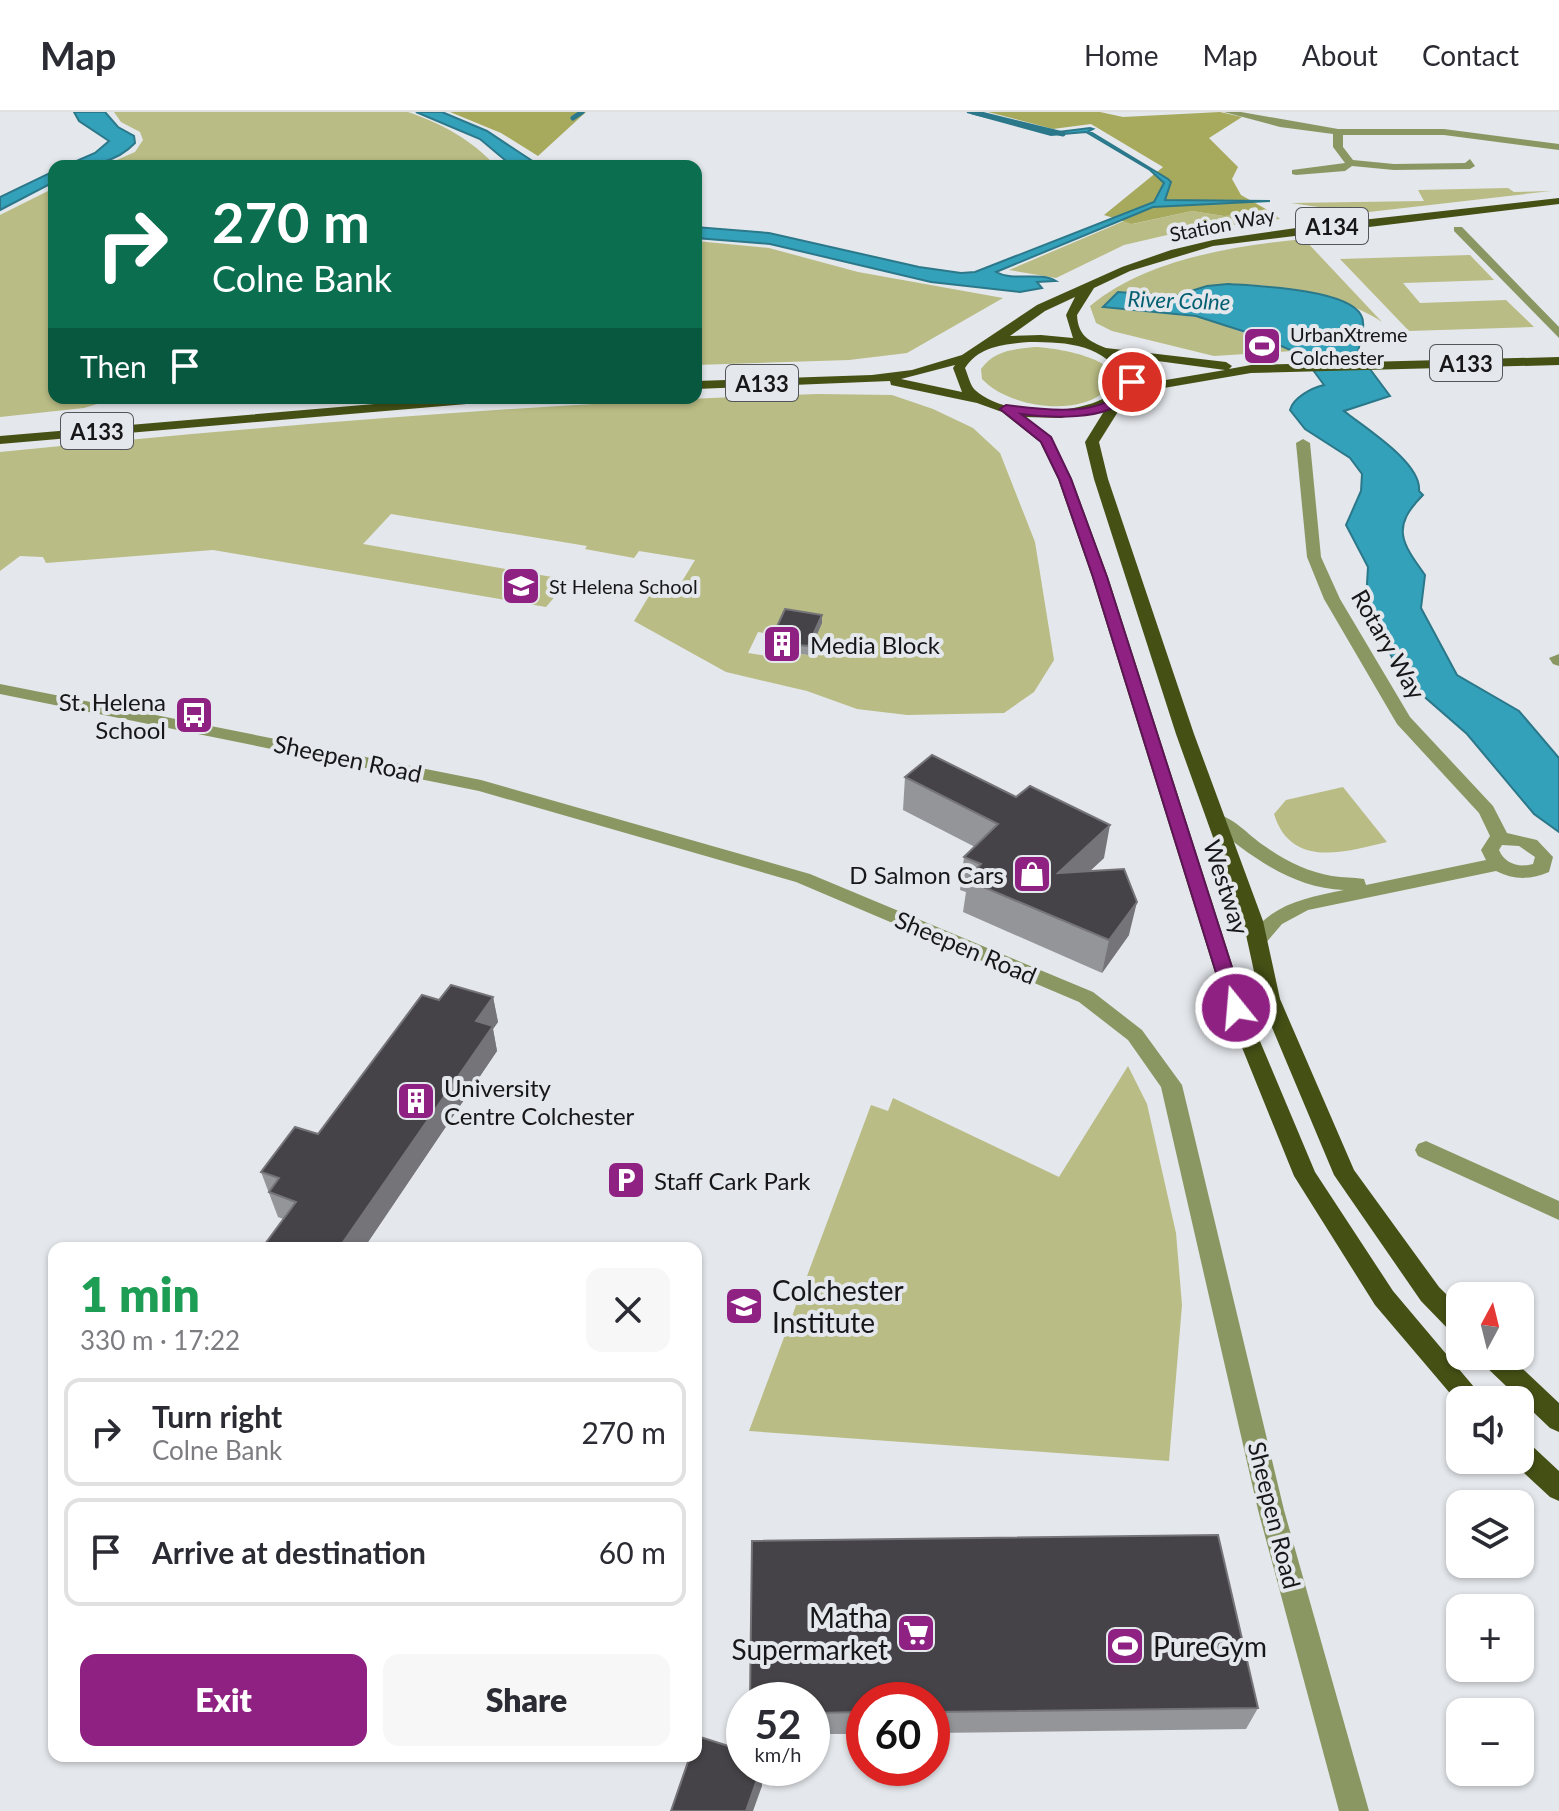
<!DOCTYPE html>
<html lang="en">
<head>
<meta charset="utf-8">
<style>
	body { margin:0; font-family:Lato,sans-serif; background:#f7f7f7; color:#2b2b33; height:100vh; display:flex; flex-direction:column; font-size:30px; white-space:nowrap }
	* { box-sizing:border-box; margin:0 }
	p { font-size:26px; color:#7c7c81 }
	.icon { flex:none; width:44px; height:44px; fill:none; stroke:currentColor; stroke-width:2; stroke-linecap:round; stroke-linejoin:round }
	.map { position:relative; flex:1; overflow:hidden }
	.sheet { position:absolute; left:48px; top:1130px; width:654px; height:520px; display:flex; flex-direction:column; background:#fff; border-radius:16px; box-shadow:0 2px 6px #0004 }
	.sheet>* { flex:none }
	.hud { position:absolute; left:48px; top:48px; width:654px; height:244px; border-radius:16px; box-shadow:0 2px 6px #0004; background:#0b6e4f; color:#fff; overflow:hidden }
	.needle { width:52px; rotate:7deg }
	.fabs { position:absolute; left:1446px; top:1170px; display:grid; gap:16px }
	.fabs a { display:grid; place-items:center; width:88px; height:88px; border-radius:16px; background:#fff; box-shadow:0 2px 6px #0004; font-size:40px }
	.speed { position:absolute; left:726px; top:1570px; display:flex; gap:16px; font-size:40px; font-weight:700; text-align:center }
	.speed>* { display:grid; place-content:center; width:104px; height:104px; border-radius:50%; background:#fff; box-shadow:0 2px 6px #0004; line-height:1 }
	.speed small { font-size:20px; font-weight:400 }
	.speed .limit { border:12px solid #d22; background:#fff; color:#111 }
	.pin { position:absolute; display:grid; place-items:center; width:68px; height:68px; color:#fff; margin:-34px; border:4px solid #fff; border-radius:50%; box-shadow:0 2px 8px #0007 }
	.me { position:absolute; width:88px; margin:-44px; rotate:343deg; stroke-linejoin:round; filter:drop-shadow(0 0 6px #0008) }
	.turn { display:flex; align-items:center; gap:28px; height:168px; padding:0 32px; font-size:36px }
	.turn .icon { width:104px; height:104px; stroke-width:2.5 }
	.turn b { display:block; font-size:56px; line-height:68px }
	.then { display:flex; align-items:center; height:76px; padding:0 32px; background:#0003; gap:16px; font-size:30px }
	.round { display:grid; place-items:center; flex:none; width:84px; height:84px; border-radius:16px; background:#f7f7f7 }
	.summary { display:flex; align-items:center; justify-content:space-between; height:136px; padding:0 32px }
	h1 { font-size:48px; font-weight:800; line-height:60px; color:#1e9e55 }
	.action { display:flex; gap:16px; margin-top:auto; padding:16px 32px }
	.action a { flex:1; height:92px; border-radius:16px; background:#8f2183; color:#fff; font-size:32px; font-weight:800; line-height:92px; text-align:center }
	.action a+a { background:#f7f7f7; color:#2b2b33 }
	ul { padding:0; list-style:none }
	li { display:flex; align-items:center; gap:24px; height:108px; margin:0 16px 12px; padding:0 16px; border:4px solid #e1e1e2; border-radius:16px }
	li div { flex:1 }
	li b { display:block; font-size:30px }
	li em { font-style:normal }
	header { display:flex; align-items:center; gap:48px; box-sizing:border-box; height:112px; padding:0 40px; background:#fff; border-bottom:2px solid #e1e1e2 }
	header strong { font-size:38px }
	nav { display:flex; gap:44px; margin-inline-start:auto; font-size:28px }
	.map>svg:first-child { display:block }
	.green { fill:#b9bc84; fill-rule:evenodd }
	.forest { fill:#a7aa5c }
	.water { fill:#34a1ba; stroke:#2b788a; stroke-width:2 }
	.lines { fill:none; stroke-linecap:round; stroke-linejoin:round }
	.stream { stroke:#2b788a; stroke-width:5 }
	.minor { fill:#8b9763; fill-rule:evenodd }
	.tertiary { fill:#8b9763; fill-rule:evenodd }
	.primary { fill:#455015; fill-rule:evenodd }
	.wall { fill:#949599 }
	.shaded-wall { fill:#757478 }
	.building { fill:#454347; stroke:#757478; stroke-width:2 }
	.route { fill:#8f2183; stroke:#5d1555; stroke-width:2 }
	.labels { text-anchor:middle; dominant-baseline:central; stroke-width:8; stroke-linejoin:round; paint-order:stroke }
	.far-street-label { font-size:20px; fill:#171719; stroke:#e4e7eb }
	.far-poi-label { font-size:20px; fill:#171719; stroke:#e4e7eb; text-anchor:start }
	.shield { fill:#e4e7eb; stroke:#545558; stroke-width:2 }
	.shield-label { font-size:22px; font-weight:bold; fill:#171719 }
	.far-water-label { font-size:22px; font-style:italic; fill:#025f71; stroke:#e4e7eb }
	.poi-label { font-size:24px; fill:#171719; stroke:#e4e7eb; text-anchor:start }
	.street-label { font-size:24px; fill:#171719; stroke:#e4e7eb }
	.near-poi-label { font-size:28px; fill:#171719; stroke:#e4e7eb; text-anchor:start }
</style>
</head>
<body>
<header>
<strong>Map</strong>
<nav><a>Home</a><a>Map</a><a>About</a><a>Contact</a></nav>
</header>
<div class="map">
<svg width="1559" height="1699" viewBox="0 0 1559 1699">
	<rect width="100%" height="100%" fill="#e4e7eb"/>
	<path class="green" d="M 114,0 L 408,0 C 443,12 470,27 496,54 L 103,54 L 135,40 L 143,28 L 140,20 L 121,10 Z
		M 54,76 L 54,286 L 117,286 L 84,296 L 0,305 L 0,103 Z
		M 1508,76 L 1514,80 L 1551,79 L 1360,101 L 1291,91 L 1424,89 L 1418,78 Z
		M 1192,99 L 1224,104 L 1273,101 L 1280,107 L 1180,120 L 1124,133 L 1056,166 L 1009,158 L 1124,109 L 1133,112 Z
		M 1304,127 L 1382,210 C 1342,182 1264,169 1216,173 C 1201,174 1188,183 1174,184 C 1156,186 1136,181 1118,180 L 1104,194 L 1204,206 L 1293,239 L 1214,244 L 1112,219 L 1096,211 L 1090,194 C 1147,147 1233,134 1304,127 Z
		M 696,129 L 769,136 L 858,160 L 1003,186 L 907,241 L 849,248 L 696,253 Z
		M 1470,143 L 1494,168 L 1403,171 L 1420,191 L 1506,188 L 1534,215 L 1409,219 L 1340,147 Z
		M 1035,235 C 1051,235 1144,249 1103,281 C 1072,305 1007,294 982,267 L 981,257 C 994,238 1015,237 1035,235 Z
		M 818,282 L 892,283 L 933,297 L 973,316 L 1000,341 L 1035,430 L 1054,548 L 1034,580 L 1004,601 L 907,603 L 857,597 L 807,579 L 726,560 L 634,509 L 652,479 L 675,481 L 695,448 L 639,439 L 634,446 L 585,437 L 587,434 L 391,402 L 363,432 L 569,468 L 546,495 L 213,438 L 46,451 L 43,445 L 20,444 L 0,459 L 0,340 C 272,314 546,290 818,282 ZM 758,520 L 777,523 L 808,543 L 796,541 L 793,548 L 748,541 Z
		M 1343,675 L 1387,730 C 1345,740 1291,757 1274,702 L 1286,688 Z
		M 1128,954 L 1147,992 L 1176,1121 L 1182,1193 L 1169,1349 L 749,1319 L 871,993 L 888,999 L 893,986 L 1059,1065 Z"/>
	<path class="forest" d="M 450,0 L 586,0 L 538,44 L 501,21 Z
		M 988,0 L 1100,0 L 1123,5 L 1220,0 L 1242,5 L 1209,26 L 1238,55 L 1232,67 L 1241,83 L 1273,101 L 1224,104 L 1192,99 L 1132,112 L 1104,103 L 1163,55 L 1091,12 L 1053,17 Z"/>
	<path class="water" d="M 74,0 L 105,0 L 118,15 L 134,24 L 135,31 C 116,51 91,54 65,54 L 95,41 L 109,29 L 79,9 Z
		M 416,0 L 442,0 L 487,19 L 540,54 L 512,54 L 480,27 Z
		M 967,0 L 1050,21 L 1090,16 L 1093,17 L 1089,19 L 1168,67 L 1171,70 L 1165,88 L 1270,89 L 1153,95 L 996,160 C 1014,170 1039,159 1056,169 L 1037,170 L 1042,176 L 1020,180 L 931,170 L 770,132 L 696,126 L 696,115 L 769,121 L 919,155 L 961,161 L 975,160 L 1154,90 L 1164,71 L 1150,58 L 1086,20 L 1051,23 Z
		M 54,59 L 54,70 L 0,98 L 0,85 Z
		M 1228,172 C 1257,174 1347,177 1361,203 C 1367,213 1359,230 1358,241 L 1390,284 L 1344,299 C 1365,316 1422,351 1419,379 L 1423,383 C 1391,415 1401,430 1425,463 L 1421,496 L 1457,563 L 1519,599 L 1559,646 L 1559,720 L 1534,702 L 1467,622 L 1404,567 L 1371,507 L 1366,489 L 1368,455 L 1346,413 L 1361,379 L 1362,362 L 1350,346 L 1305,317 L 1290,298 C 1293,286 1311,276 1324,273 L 1302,243 L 1258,224 L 1196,204 L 1103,195 L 1118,180 L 1175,184 L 1207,174 Z"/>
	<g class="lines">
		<path class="stream" d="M 973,0 L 1063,22
			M 573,6 L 582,0"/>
		<path class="minor" d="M 1224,0 L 1241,0 L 1338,17 L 1444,17 L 1559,32 L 1559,38 L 1444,23 L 1343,23 L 1343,35 L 1353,48 L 1394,52 L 1465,51 L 1470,47 L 1475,54 L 1470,57 L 1394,58 L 1352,54 L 1345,59 L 1296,63 L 1292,62 L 1292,58 L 1345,51 L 1333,35 L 1333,22 L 1280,15 Z
			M 1454,115 L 1462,115 L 1559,215 L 1559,226 L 1454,119 Z
			M 1303,327 L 1310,331 L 1321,445 L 1340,487 L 1410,605 L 1493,694 L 1507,721 L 1537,728 L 1553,745 L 1549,760 C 1530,768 1514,768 1496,759 L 1308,798 L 1282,812 L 1264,833 L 1257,835 L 1247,828 C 1270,792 1305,786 1344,778 C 1291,776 1249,743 1210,711 L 1207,707 L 1210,703 C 1227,698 1249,724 1263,733 C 1284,748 1307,760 1332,764 C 1343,766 1353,765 1364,767 L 1366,773 L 1486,748 L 1481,738 L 1490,724 L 1479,701 L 1397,612 L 1324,487 L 1307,445 L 1296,331 ZM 1502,733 L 1519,734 L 1535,745 L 1533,752 C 1519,756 1505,752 1499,738 Z
			M 1559,542 L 1559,554 L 1553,552 L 1549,546 Z
			M 1426,1029 L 1559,1089 L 1559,1108 L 1418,1044 L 1415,1038 L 1418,1032 Z"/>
		<path class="tertiary" d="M 0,572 L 481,668 L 810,762 L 1093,880 L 1142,918 L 1182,973 L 1284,1398 L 1369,1699 L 1339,1699 L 1258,1398 L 1161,975 L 1128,928 L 1079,890 L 796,770 L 479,679 L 0,582 Z"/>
		<path class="primary" d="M 1559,86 L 1559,92 L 1213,134 L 1130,159 L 1094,176 L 1077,203 C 1078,224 1089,229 1106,236 L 1226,250 L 1232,254 L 1229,257 L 1251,253 L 1559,245 L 1559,253 L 1251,261 L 1129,282 L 1099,330 L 1108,367 L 1194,622 L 1263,809 L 1280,887 L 1354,1058 L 1439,1175 L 1460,1196 L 1460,1223 L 1451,1220 L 1421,1189 L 1334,1063 L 1260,887 L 1243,809 L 1176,622 L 1094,367 L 1085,330 L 1106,296 L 1061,306 L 1025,305 L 1051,325 L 1072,367 L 1108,465 L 1246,896 L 1315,1060 L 1393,1179 L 1485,1288 L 1460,1288 L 1460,1293 L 1375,1193 L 1294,1064 L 1226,896 L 1092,465 L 1058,367 L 1040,330 L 1002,300 L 977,291 L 891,273 L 890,269 L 696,277 L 696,269 L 872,263 L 912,258 L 962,243 L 1037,193 L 1122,155 L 1171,138 L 1213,128 L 1317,113 ZM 1075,185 L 1066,203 L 1073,226 L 1041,223 L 1010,224 L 1045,199 ZM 1029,230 C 1068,230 1106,232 1125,270 C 1099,305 1007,308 975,278 C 970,273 968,263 965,256 C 979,234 1005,232 1029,230 ZM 1120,244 L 1225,258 L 1136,273 L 1138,270 ZM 955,253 L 953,256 L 962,280 L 901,267 Z
			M 445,286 L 496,286 L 490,290 L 0,332 L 0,324 Z
			M 1480,1244 L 1509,1244 L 1559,1291 L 1559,1320 L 1550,1316 L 1483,1252 Z
			M 1520,1328 L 1529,1331 L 1559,1359 L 1559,1389 L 1550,1385 L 1511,1349 L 1520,1348 Z"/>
	</g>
	<path class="wall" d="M 822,503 L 822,511 L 808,543 L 796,541 L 793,548 L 767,544 L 767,536 Z
		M 905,665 L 1104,746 L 1090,759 L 1129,823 L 1102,861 L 963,800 L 966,780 L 960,778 L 964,745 L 975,735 L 903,698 Z
		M 493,885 L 498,910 L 493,917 L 497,939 L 364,1136 L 262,1136 L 283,1107 L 278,1105 L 261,1060 L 318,1022 Z
		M 1218,1423 L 1258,1596 L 1246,1617 L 932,1621 L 932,1588 L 864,1588 L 864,1622 L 812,1622 L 812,1588 L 750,1588 L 752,1429 Z"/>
	<path class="shaded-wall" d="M 822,503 L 822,511 L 808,543 L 808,534 Z
		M 1110,713 L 1104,746 L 1052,794 L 1058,761 Z
		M 1137,790 L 1129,823 L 1102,861 L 1109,828 Z
		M 493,885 L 498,910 L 493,917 L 497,939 L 364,1136 L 339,1136 L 476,909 Z
		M 762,1656 L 762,1674 L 753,1699 L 746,1699 Z"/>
	<path class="building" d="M 785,497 L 822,503 L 808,534 L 797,533 L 794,540 L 767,536 Z
		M 932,643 L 1016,685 L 1030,674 L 1110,713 L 1058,761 L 1124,757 L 1137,790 L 1109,828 L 967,768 L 981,752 L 964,745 L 998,712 L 905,665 Z
		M 451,873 L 493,885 L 476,909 L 493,914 L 339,1136 L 262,1136 L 296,1090 L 269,1080 L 279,1066 L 261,1060 L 295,1015 L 318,1022 L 422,883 L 439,888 Z
		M 1218,1423 L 1258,1596 L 932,1600 L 932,1588 L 864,1588 L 864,1600 L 812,1601 L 812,1588 L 750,1588 L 752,1429 Z
		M 697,1624 L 744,1639 L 744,1656 L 761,1656 L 746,1699 L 671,1699 L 690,1644 L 696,1644 Z"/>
	<path class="route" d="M 1128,267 L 1137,270 C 1134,275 1131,281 1127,286 C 1107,309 1048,306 1021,302 L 1051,325 L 1071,367 L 1107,465 L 1245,896 L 1236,903 L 1227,896 L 1093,465 L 1059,367 L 1041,330 L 1000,297 L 1006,293 C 1035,297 1093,305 1117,283 C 1121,279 1124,272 1128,267 Z"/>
	<defs>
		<g id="stadium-square" transform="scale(2)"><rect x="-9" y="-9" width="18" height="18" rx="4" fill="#8f2183" stroke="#e4e7eb"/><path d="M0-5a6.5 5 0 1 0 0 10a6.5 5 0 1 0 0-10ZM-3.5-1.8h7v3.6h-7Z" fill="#fff"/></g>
		<g id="school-square" transform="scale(2)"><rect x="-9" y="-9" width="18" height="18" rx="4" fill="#8f2183" stroke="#e4e7eb"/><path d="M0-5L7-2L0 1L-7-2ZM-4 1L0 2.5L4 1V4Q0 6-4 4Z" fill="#fff"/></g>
		<g id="building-square" transform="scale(2)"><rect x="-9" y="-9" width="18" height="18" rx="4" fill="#8f2183" stroke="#e4e7eb"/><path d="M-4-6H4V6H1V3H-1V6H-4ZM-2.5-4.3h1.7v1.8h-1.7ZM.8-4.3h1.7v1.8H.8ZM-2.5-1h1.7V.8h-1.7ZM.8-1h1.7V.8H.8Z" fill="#fff"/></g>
		<g id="bus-square" transform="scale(2)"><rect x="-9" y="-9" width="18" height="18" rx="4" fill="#8f2183" stroke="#e4e7eb"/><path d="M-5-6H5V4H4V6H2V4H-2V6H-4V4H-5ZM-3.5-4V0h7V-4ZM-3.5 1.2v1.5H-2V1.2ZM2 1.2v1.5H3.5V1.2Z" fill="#fff"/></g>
		<g id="shop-square" transform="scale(2)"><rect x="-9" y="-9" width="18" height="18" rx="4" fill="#8f2183" stroke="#e4e7eb"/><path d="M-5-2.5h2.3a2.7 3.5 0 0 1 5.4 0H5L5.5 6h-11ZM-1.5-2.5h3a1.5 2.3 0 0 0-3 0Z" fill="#fff"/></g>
		<g id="parking-square" transform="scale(2)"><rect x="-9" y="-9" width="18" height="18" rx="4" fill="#8f2183" stroke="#e4e7eb"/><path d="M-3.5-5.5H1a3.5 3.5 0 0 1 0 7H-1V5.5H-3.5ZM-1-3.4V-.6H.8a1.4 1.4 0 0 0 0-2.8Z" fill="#fff"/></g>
		<g id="university-square" transform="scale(2)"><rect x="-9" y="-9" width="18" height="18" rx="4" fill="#8f2183" stroke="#e4e7eb"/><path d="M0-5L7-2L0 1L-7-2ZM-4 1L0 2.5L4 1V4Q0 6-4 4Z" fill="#fff"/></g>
		<g id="supermarket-square" transform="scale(2)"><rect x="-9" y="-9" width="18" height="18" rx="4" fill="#8f2183" stroke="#e4e7eb"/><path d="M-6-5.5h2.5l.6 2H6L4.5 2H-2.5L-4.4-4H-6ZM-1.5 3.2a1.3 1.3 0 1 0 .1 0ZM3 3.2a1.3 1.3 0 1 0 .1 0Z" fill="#fff"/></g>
	</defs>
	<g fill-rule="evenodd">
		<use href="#stadium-square" x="1262" y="234"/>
		<use href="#school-square" x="521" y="474"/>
		<use href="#building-square" x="782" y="532"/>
		<use href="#bus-square" x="194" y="603"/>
		<use href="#shop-square" x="1032" y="762"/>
		<use href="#building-square" x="416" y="989"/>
		<use href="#parking-square" x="626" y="1068"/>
		<use href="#university-square" x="744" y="1194"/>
		<use href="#supermarket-square" x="916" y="1521"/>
		<use href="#stadium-square" x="1125" y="1534"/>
	</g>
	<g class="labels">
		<g class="far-street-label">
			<text transform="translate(1222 112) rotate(-11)">Station Way</text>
		</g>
		<g class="far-poi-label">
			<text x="1290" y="222">UrbanXtreme<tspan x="1290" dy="23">Colchester</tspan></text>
			<text x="549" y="474">St Helena School</text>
		</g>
		<g class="shield">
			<rect x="1296" y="96" width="72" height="36" rx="6"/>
			<rect x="1430" y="233" width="72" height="36" rx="6"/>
			<rect x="726" y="253" width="72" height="36" rx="6"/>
			<rect x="61" y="301" width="72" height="36" rx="6"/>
		</g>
		<g class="shield-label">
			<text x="1332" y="114">A134</text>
			<text x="1466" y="251">A133</text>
			<text x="762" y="271">A133</text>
			<text x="97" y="319">A133</text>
		</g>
		<g class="far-water-label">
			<text transform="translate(1179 188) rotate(2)">River Colne</text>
		</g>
		<g class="poi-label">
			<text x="810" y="532">Media Block</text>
			<text x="166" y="589" text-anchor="end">St. Helena<tspan x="166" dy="28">School</tspan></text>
			<text x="1004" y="762" text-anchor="end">D Salmon Cars</text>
			<text x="444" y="975">University<tspan x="444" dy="28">Centre Colchester</tspan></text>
			<text x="654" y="1068">Staff Cark Park</text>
		</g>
		<g class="street-label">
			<text transform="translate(1389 532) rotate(60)">Rotary Way</text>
			<text transform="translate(348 646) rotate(12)">Sheepen Road</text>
			<text transform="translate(1227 775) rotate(72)">Westway</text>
			<text transform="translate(966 835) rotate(23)">Sheepen Road</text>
			<text transform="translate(1275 1403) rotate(76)">Sheepen Road</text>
		</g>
		<g class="near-poi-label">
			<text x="772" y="1178">Colchester<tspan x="772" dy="32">Institute</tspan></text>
			<text x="888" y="1505" text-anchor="end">Matha<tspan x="888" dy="32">Supermarket</tspan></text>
			<text x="1153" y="1534">PureGym</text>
		</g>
	</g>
</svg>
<div class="fabs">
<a><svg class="needle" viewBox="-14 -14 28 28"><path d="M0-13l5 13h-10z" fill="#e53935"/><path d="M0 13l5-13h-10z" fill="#7c7c81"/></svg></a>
<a><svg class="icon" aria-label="sound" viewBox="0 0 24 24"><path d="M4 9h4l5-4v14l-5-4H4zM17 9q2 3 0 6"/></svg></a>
<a><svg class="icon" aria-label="layers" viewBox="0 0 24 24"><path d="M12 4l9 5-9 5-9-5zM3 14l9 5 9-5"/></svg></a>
<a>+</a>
<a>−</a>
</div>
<div class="speed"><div>52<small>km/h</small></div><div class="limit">60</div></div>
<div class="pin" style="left:1132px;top:270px;background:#d93025"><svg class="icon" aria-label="arrive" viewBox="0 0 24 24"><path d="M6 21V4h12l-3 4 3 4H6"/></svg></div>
<svg class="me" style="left:1236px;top:896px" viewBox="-20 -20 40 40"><circle r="17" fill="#8f2183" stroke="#fff" stroke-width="3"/><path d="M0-11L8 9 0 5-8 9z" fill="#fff"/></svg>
<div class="hud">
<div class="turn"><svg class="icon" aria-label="right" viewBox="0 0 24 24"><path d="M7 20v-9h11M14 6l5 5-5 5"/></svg><div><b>270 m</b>Colne Bank</div></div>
<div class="then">Then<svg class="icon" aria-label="arrive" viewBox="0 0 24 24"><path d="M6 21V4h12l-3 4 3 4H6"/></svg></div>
</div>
<section class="sheet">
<div class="summary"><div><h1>1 min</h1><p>330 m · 17:22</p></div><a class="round"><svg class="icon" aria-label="close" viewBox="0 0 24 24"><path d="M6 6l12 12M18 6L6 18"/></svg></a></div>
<ul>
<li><svg class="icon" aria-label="right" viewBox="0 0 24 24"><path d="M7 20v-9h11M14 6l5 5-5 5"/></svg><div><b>Turn right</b><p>Colne Bank</p></div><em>270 m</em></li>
<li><svg class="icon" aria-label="arrive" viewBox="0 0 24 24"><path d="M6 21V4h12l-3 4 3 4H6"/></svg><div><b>Arrive at destination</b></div><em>60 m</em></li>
</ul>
<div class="action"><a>Exit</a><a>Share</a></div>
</section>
</div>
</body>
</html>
